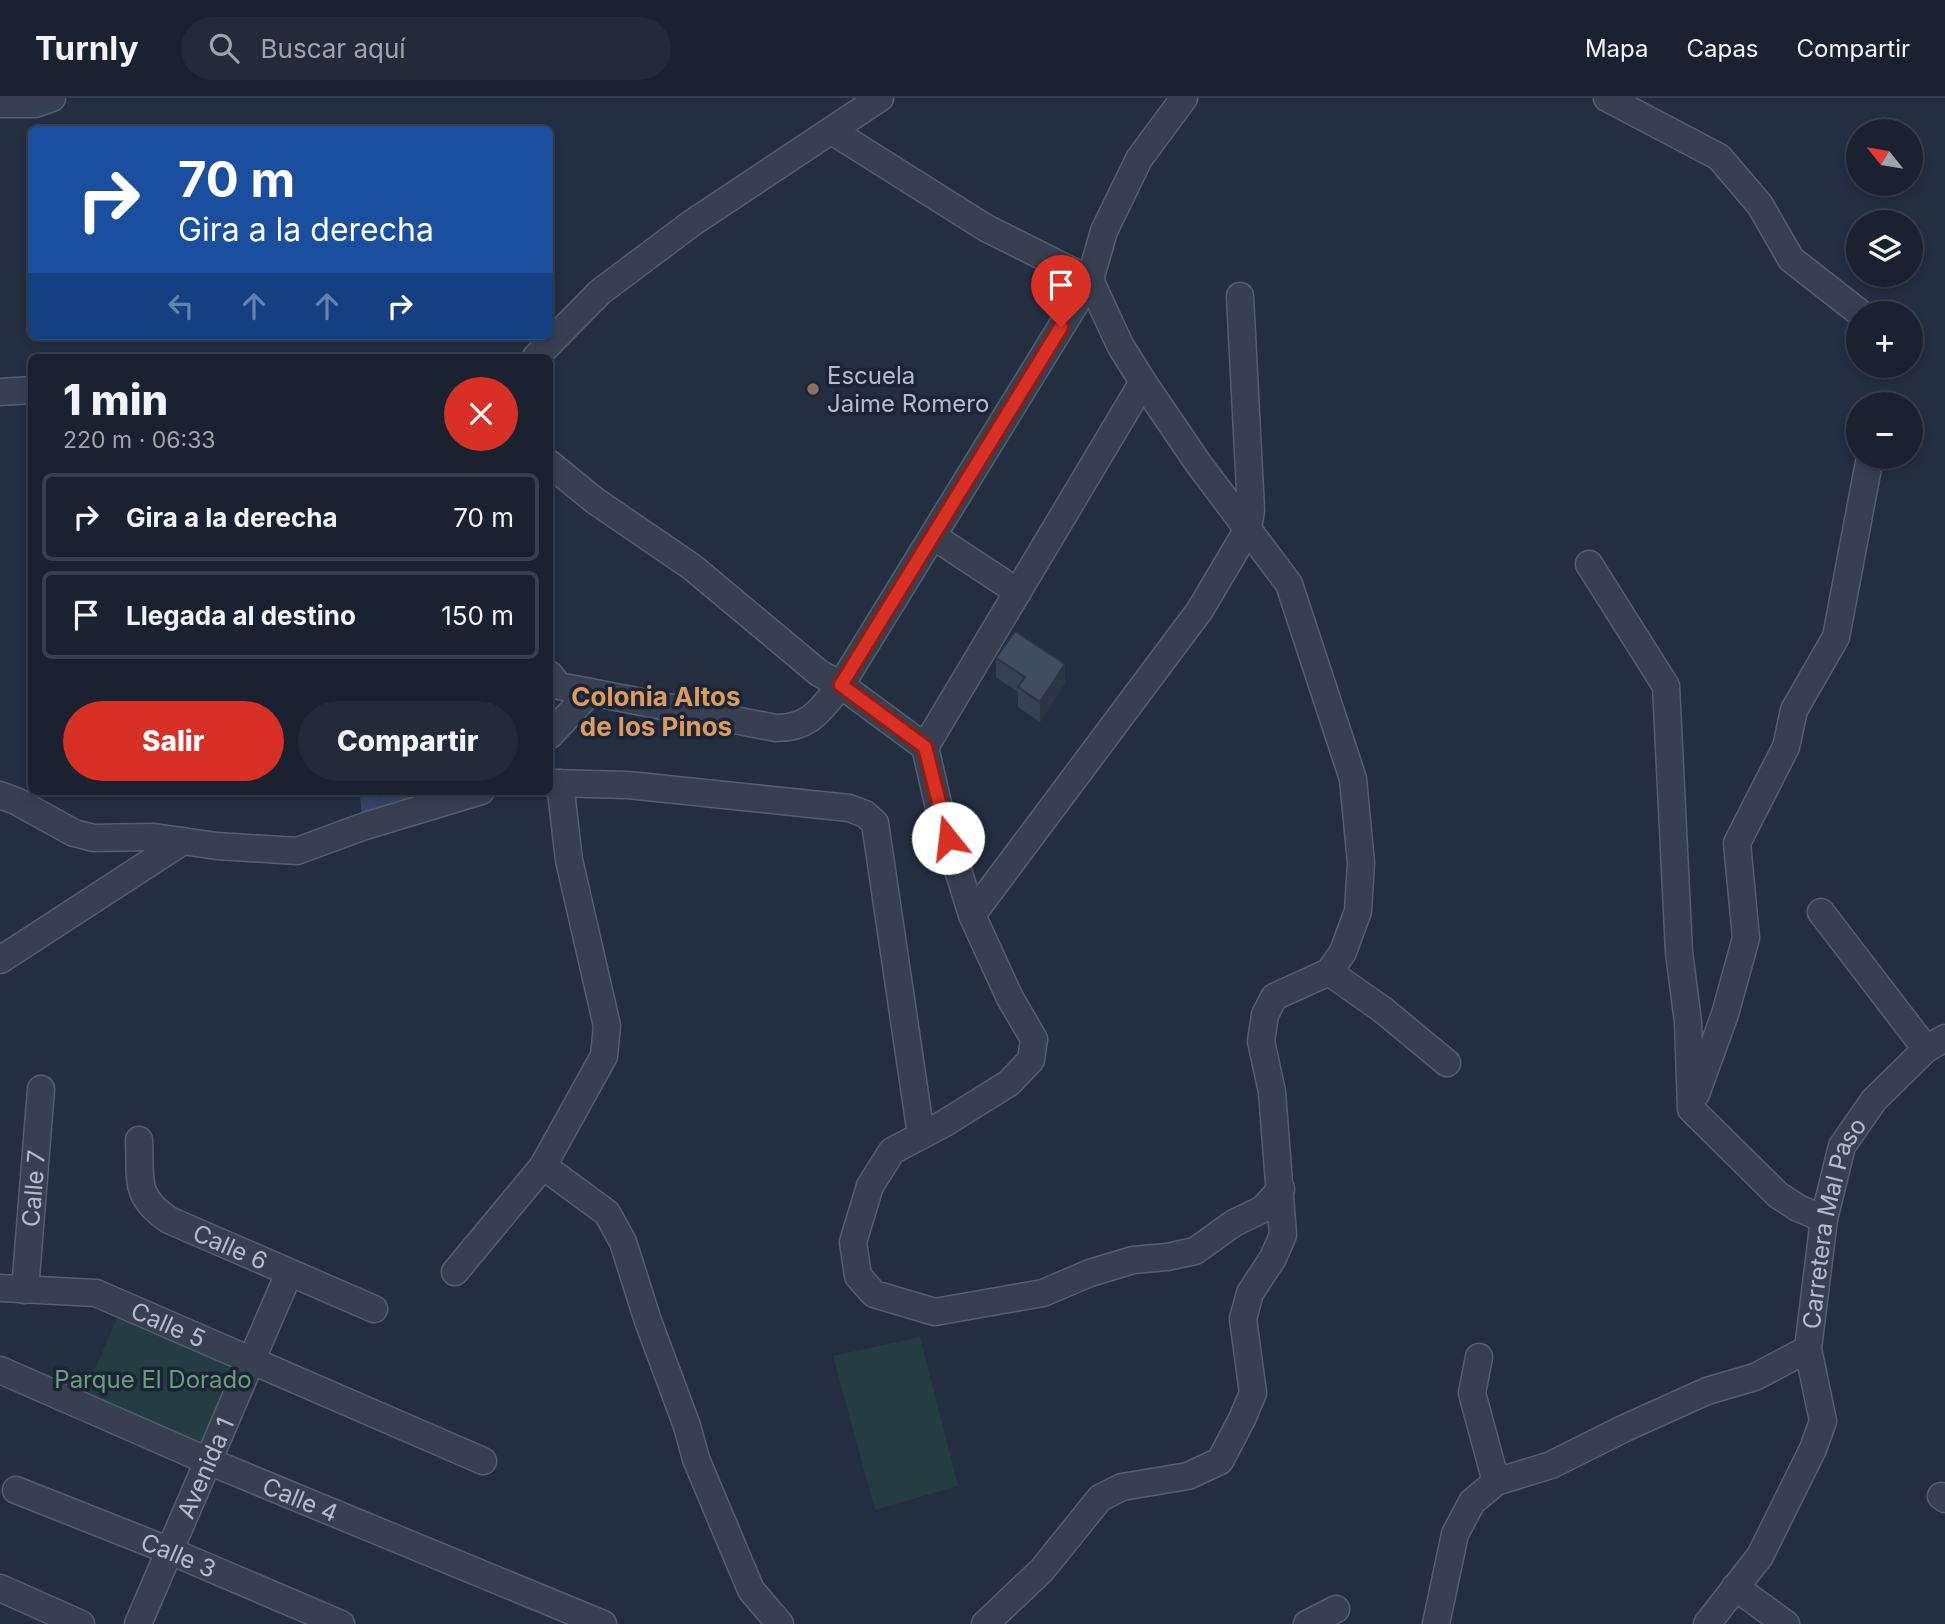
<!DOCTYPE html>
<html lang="es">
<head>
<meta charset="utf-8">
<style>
	body { margin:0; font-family:Inter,sans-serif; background:#232a39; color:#f1f3f6; height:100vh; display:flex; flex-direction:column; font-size:26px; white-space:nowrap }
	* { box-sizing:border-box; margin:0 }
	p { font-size:23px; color:#9fa4ab }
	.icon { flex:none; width:38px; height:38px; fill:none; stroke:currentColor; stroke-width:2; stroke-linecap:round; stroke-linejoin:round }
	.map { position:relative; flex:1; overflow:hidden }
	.sheet { position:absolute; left:28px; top:256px; width:525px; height:441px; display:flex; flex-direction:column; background:#1a2231; border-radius:10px; box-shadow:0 4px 10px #0003,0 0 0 2px #383f4d }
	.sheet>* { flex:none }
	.hud { position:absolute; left:28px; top:28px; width:525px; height:214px; border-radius:10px; box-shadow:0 4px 10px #0003,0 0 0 2px #383f4d; background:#1a4fa0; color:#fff; overflow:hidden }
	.needle { width:46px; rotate:300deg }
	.controls { position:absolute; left:1846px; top:21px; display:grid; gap:14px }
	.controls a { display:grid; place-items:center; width:77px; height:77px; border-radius:50%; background:#1a2231; box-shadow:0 4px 10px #0003,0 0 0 2px #383f4d; font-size:35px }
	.pin { position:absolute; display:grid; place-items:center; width:60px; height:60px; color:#fff; margin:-72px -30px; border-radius:50% 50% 50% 0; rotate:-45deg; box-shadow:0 0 7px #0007 }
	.pin .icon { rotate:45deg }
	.me { position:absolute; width:77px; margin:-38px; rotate:344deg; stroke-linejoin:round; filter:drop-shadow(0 0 5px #0008) }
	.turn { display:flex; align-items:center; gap:24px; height:147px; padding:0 35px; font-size:32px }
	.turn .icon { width:91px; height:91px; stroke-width:2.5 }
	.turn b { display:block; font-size:49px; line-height:60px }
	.lanes { display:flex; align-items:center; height:66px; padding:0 35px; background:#0003; justify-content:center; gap:35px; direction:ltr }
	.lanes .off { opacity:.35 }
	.round { display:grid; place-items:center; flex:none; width:74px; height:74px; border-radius:37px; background:#232a39 }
	.summary { display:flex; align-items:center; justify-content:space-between; height:119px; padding:0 35px }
	h1 { font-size:42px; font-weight:800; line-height:52px }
	.action { display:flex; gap:14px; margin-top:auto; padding:14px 35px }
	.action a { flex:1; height:80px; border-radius:42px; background:#d93025; color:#fff; font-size:28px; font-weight:800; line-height:80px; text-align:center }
	.action a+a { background:#232a39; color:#f1f3f6 }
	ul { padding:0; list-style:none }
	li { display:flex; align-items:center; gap:21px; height:88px; margin:0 14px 10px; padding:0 21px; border:4px solid #383f4d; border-radius:10px }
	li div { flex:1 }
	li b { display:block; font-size:26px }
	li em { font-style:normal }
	header { display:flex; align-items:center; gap:42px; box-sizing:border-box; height:98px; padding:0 35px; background:#1a2231; border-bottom:2px solid #383f4d }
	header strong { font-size:33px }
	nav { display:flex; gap:38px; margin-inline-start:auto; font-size:24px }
	.search { width:490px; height:63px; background:#232a39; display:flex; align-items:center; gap:18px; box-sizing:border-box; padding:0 24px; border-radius:38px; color:#9fa4ab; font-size:26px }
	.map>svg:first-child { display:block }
	.green { fill:#253d42 }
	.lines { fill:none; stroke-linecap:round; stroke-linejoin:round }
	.canal { stroke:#344668; stroke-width:19 }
	.minor-casing { stroke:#555e6f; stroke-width:29 }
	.minor { stroke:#374051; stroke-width:26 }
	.wall { fill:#364153 }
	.shaded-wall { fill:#2c3544 }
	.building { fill:#3f4c61; stroke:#2c3544; stroke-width:2 }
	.route-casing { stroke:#8d1f18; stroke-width:18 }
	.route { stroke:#d93025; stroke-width:12 }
	.education-dot { fill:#8d6e63; stroke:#1c2536; stroke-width:2.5 }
	.labels { text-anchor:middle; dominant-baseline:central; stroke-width:7; stroke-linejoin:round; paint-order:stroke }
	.poi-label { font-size:24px; fill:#b4bccc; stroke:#1c2536; text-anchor:start }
	.street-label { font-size:24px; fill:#b4bccc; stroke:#1c2536 }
	.park-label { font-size:24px; fill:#699e78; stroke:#1c2536 }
	.neighbourhood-label { font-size:26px; font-weight:bold; fill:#de9c5c; stroke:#1c2536 }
</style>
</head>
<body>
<header>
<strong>Turnly</strong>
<div class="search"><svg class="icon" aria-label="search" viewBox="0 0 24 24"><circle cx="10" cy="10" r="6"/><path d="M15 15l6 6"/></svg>Buscar aquí</div>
<nav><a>Mapa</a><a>Capas</a><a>Compartir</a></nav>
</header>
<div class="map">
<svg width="1945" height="1526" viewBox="0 0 1945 1526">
	<rect width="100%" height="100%" fill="#232e41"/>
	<path class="green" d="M 118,1218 L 239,1271 L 204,1351 L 83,1298 Z
		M 920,1239 L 958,1388 L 875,1412 L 833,1258 Z"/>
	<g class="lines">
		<path class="canal" d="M 369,693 L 371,713 L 423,693"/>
		<g class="minor-casing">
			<g id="minor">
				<path d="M 1607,0 L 1719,59 L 1760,107 L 1791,161 L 1860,215"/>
				<path d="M 0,6 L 35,6 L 52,0"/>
				<path d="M 832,33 L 986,130 L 1090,182 L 1120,247 L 1143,284 L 1198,365 L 1289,486 L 1353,681 L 1361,765 L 1358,813 L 1343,854 L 1329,874 L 1274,899 L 1265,917 L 1261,943 L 1272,994 L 1283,1137 L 1273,1160 L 1250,1195 L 1243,1221 L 1253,1295 L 1242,1321 L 1220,1363 L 1188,1378 L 1122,1389 L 1100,1400 L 1042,1472 L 985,1526"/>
				<path d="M 536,259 L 600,194 L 692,125 L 880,0"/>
				<path d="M 0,294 L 32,292"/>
				<path d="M 550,366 L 594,402 L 692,469 L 819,575 L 841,587 L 925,649 L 1143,284"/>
				<path d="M 933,438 L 1018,494"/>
				<path d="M 1589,466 L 1666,588 L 1679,854 L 1688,924 L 1691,1011 L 1778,1097 L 1798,1110 L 1824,1121"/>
				<path d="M 550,577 L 559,588 L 590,594"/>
				<path d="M 550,637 L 590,594 L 776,630 C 811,630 820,612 841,587 L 1090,182 L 1104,133 L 1139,61 L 1184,0"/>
				<path d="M 925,649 L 940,714 L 972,817 L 1010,900 L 1034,941 L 1031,962 L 1009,985 L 945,1025 L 892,1053 L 870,1088 L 853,1144 L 858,1178 L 874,1196 L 935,1214 L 1043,1195 L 1090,1175 L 1133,1162 L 1167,1159 L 1195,1153 L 1234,1125 L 1263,1111 L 1281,1091"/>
				<path d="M 550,685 L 628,687 L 849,710 L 865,716 L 875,725 L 921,1037"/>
				<path d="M 0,697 L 16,703 L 74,735 L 94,740 L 154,739 L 217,748 L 297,753 L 365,728 L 481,693"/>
				<path d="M 1821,814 L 1926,951"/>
				<path d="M 972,817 L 1200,512 L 1248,431 L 1251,412 L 1240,198"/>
				<path d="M 0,862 L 183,743"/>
				<path d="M 1329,874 L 1383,912 L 1447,965"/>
				<path d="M 1696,996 L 1725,916 L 1746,840 L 1737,745 L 1786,649 L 1794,612 L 1836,539 L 1870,359"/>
				<path id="s1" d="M 139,1042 C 141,1081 133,1098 169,1122 L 374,1211"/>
				<path d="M 543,1068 L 607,1115 L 623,1144 L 648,1223 L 687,1328 L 696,1361 L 751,1492 L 780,1526"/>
				<path d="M 455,1174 L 543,1068 L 604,958 L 607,928 L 569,762 L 560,685"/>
				<path id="s2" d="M 0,1190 L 96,1195 L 483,1363"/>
				<path id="s3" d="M 25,1192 L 41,991"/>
				<path d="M 1479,1259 L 1472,1295 L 1496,1384"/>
				<path id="s4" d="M 0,1272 L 208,1363 L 603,1526"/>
				<path id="s5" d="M 16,1392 L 170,1453 L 341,1526"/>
				<path d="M 1941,1398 L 1945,1401"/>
				<path d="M 1735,1489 L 1786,1526"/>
				<path d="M 0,1490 L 81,1526"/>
				<path id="s6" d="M 138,1526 L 289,1175"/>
				<path d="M 1307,1526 L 1336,1511"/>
				<path d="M 1436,1526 L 1455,1436 L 1472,1404 L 1496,1384 L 1551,1367 L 1625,1330 L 1707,1293 L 1755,1279 L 1808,1251"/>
				<path id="s7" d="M 1707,1526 L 1760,1458 L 1813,1351 L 1823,1323 L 1808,1251 L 1824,1121 L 1842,1048 L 1874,1002 L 1926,951 L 1945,940"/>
			</g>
		</g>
		<use href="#minor" class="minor"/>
	</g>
	<path class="wall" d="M 996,560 L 1065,585 L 1040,624 L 1018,609 L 1018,594 L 996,579 Z"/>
	<path class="shaded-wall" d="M 1065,566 L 1065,585 L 1040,624 L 1040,604 Z"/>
	<path class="building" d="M 1015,533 L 1065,566 L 1040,604 L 1018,589 L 1025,579 L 996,560 Z"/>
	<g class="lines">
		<g class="route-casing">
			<path id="route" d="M 948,740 L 925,649 L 841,587 L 1061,229"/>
		</g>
		<use href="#route" class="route"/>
	</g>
	<circle class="education-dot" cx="813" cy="291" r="7"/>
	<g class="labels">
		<g class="poi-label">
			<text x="827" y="277">Escuela<tspan x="827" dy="28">Jaime Romero</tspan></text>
		</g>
		<g class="street-label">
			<text stroke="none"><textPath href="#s3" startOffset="102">Calle 7</textPath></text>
			<text stroke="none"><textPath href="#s7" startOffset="438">Carretera Mal Paso</textPath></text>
			<text stroke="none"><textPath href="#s1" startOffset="158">Calle 6</textPath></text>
			<text stroke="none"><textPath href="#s2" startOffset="175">Calle 5</textPath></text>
			<text stroke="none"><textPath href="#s6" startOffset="170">Avenida 1</textPath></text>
			<text stroke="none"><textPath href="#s4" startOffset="327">Calle 4</textPath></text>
			<text stroke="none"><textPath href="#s5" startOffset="175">Calle 3</textPath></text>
		</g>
		<g class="park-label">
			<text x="153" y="1281">Parque El Dorado</text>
		</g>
		<g class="neighbourhood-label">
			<text x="656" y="598">Colonia Altos<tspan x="656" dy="30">de los Pinos</tspan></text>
		</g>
	</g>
</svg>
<div class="controls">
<a><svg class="needle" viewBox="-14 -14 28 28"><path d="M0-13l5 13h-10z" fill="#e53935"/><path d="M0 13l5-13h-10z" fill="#9fa4ab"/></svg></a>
<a><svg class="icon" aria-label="layers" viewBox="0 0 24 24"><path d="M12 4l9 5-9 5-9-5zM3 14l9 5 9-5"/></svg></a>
<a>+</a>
<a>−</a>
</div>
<div class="pin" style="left:1061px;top:229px;background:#d93025"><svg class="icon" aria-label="arrive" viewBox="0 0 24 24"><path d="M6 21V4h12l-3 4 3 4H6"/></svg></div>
<svg class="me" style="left:948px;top:740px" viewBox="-20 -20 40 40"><circle r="19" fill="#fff"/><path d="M0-13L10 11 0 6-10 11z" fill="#d93025"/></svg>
<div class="hud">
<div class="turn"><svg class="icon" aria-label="right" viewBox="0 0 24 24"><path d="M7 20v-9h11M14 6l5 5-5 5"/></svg><div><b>70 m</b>Gira a la derecha</div></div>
<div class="lanes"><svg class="icon off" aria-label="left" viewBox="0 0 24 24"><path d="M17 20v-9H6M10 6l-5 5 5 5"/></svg><svg class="icon off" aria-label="ahead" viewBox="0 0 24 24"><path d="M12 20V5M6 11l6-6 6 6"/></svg><svg class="icon off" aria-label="ahead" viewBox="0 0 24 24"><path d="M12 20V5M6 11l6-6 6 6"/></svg><svg class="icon" aria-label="right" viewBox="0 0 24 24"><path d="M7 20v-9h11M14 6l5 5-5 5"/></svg></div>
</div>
<section class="sheet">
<div class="summary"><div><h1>1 min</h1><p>220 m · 06:33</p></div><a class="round" style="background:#d93025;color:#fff"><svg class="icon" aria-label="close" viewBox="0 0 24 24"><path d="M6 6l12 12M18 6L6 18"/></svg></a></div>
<ul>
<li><svg class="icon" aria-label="right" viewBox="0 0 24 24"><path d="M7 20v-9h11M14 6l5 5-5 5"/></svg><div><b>Gira a la derecha</b></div><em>70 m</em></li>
<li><svg class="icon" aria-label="arrive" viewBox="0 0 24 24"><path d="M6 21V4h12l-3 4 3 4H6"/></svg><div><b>Llegada al destino</b></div><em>150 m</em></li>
</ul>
<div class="action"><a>Salir</a><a>Compartir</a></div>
</section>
</div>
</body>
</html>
